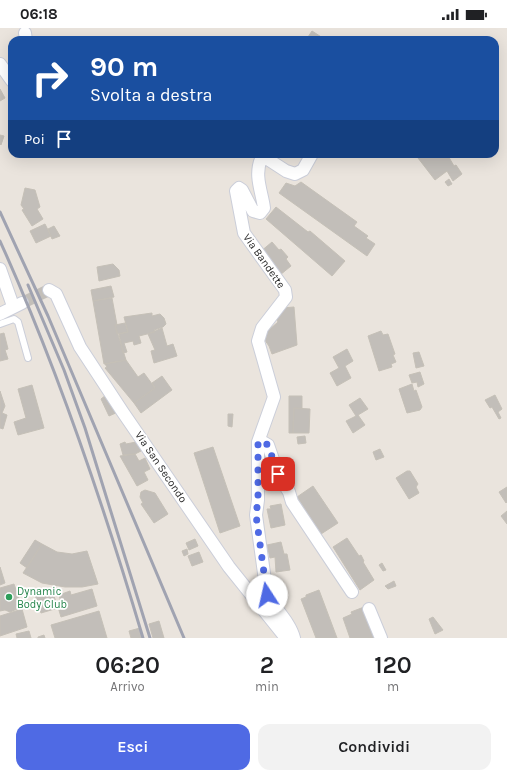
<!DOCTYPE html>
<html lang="it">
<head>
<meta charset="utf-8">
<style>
	body { margin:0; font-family:Karla,sans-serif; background:#f2f2f2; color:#202124; height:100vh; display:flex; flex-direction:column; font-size:15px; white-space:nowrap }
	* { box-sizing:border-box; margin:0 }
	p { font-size:13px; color:#757577 }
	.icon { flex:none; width:22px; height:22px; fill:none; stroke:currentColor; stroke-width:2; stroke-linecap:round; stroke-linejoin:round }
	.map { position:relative; height:610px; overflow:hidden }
	.details { display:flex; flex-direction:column; background:#fff; flex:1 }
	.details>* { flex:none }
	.top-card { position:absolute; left:8px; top:8px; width:491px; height:122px; border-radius:12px; box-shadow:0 4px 16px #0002; background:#1a4fa0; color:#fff; overflow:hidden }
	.pin { position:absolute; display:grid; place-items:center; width:34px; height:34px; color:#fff; margin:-17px; border-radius:8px; box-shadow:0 2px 6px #0006 }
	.me { position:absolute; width:44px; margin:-22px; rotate:350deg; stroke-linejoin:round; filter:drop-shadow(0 0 3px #0008) }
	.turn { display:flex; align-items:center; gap:14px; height:84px; padding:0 16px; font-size:18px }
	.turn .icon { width:52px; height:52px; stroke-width:2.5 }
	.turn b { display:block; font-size:28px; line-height:34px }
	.then { display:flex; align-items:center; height:38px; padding:0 16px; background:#0003; gap:8px; font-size:15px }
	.eta { display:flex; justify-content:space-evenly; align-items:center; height:68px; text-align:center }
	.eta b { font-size:24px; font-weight:600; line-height:28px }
	.button { display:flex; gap:8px; margin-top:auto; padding:8px 16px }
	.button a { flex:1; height:46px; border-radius:12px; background:#4f6ae4; color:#fff; font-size:16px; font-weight:600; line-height:46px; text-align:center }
	.button a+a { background:#f2f2f2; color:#202124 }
	.status { display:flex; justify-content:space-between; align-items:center; height:28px; padding:0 20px; background:#fff; direction:ltr }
	.status svg { height:11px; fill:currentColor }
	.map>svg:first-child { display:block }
	.building { fill:#c2beb9; stroke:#c5c0b7 }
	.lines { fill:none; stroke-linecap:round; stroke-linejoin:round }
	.minor-tunnel { stroke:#c3bfb9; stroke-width:12; stroke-dasharray:12 6; stroke-linecap:butt }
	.service-casing { stroke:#cbced9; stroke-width:8 }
	.minor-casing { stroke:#cbced9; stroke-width:14 }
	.service { stroke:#fff; stroke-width:6 }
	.minor { stroke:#fff; stroke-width:12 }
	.rail { stroke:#a0a3b1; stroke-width:3 }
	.route { stroke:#4f6ae4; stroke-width:7; stroke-dasharray:0 12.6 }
	.leisure-dot { fill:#2e9e5b; stroke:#fff; stroke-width:1.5 }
	.labels { text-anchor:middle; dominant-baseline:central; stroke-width:3.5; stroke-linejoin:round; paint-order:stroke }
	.street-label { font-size:11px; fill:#292929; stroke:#fff }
	.leisure-label { font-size:11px; fill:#27864d; stroke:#fff; text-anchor:start }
</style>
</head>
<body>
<div class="status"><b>06:18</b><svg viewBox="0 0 49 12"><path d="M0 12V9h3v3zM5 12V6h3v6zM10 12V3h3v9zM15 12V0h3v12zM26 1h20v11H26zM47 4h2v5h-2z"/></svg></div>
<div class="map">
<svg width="507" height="610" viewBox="0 0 507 610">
	<rect width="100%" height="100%" fill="#eae4dd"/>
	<path class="building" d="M 312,3 L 326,12 L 306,12 Z
		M 0,61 L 5,70 L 0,73 Z
		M 0,107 L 4,108 L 1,117 L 0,116 Z
		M 423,126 L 447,126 L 454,138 L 456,137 L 462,146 L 453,153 L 447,143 L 435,152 L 418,130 Z
		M 449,151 L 452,156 L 448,158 L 445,154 Z
		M 301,154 L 357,194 L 354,198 L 368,208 L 366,210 L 375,216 L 367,228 L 279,165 L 286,155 L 295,158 Z
		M 25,160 L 35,162 L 40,179 L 37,181 L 43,191 L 32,198 L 22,182 L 24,181 L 21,177 Z
		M 276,179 L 308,204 L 310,203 L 345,233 L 332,248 L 266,191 Z
		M 45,196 L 51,208 L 36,215 L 30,203 Z
		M 54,198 L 60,208 L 52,211 L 48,201 Z
		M 272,214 L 279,222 L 281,221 L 288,229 L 286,231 L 291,238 L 280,247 L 260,224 Z
		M 113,236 L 119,242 L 120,248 L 99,253 L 97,239 Z
		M 111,258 L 114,269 L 93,273 L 91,262 Z
		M 112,270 L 117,297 L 115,297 L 126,332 L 104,336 L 93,273 Z
		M 294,279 L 297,317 L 272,326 L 269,318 L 262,308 L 278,294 L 275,288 L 282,280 Z
		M 152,285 L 152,288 L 160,286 L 164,290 L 166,296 L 163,299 L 154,302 L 155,304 L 139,308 L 141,315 L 134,317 L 133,313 L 124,315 L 127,324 L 123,325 L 119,306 L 128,304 L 124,289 Z
		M 125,295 L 128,304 L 117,306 L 115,297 Z
		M 162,300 L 167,318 L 173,316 L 177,328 L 154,335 L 151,323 L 155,322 L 148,306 Z
		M 381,303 L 383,307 L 388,306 L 395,326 L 393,327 L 396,334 L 391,336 L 392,339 L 379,343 L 368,308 Z
		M 4,305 L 8,321 L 5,322 L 8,331 L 0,333 L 0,306 Z
		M 347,321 L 353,333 L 345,338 L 351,350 L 337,358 L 330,345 L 339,340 L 333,329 Z
		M 419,324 L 424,338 L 416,340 L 413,325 Z
		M 126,332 L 138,349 L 144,345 L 155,360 L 134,375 L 105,340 L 107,339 L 105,336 Z
		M 420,344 L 424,356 L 418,359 L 417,354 L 412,355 L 409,347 Z
		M 162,348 L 172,362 L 141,385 L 134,375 L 155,360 L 152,355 Z
		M 412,356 L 414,363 L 416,362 L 422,379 L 420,382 L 407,385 L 399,361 Z
		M 32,357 L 44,400 L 18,407 L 14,394 L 26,390 L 18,361 Z
		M 0,363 L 5,378 L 2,385 L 7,387 L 3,401 L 0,400 Z
		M 106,367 L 118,384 L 109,388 L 101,371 Z
		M 495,367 L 502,381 L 498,384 L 501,390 L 499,391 L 492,379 L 490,380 L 485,372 Z
		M 289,368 L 302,368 L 302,381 L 294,380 L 293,405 L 289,405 Z
		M 360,370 L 368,381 L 358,387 L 365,397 L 353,405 L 346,393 L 356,388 L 349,377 Z
		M 294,380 L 310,381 L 309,405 L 293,405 Z
		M 228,386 L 233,386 L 232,399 L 228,398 Z
		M 305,408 L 306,415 L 298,416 L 297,409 Z
		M 125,414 L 126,416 L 136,414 L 141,423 L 135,426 L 123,427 L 120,416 Z
		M 213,419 L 240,498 L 220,505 L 194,425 Z
		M 380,421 L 384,429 L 376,432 L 373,424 Z
		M 135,426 L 139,433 L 145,430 L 150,441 L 144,444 L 148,452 L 137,458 L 120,428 Z
		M 407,443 L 410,443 L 418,456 L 416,459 L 419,465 L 409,471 L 396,450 Z
		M 313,458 L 338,495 L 321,506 L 297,469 Z
		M 507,459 L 507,474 L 506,475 L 499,464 Z
		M 145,462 L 155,465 L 168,486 L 154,495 L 141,476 L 143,475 L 140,469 L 141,464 Z
		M 281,476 L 285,497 L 271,500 L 267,481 L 271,481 L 270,478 Z
		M 507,483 L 507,496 L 501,488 Z
		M 347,510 L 359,528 L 361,527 L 364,533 L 363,534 L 374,552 L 360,562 L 333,519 Z
		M 195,511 L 198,518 L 189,522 L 186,515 Z
		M 35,512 L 42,516 L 27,540 L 20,535 Z
		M 281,514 L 284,526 L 287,526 L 290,542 L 276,544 L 275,529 L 270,530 L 267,517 Z
		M 42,516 L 57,524 L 72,526 L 87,523 L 98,556 L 82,559 L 65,559 L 42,555 L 23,545 Z
		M 187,521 L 188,526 L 184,528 L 182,523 Z
		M 199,524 L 203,534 L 192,538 L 188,528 Z
		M 382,535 L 386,542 L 383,543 L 379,537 Z
		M 0,539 L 5,555 L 0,557 Z
		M 394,553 L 396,558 L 388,561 L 385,558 Z
		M 14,556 L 22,579 L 10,584 L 5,582 L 0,583 L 0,560 Z
		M 92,561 L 97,578 L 61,589 L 58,579 L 62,578 L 59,567 L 70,563 L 71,567 Z
		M 52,562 L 58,580 L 41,585 L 35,567 Z
		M 319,562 L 337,610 L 316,610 L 301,571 L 306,569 L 306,567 Z
		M 364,579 L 376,610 L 350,610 L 343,590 L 352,586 L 351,584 Z
		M 22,581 L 27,599 L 0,608 L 0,588 Z
		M 99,583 L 107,610 L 55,610 L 51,597 Z
		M 433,589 L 443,602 L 435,606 L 429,591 Z
		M 159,593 L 164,610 L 153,610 L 149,596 Z
		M 140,600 L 142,610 L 131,610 L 129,603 Z
		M 29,603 L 31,610 L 17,610 L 16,606 Z
		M 44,607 L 45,610 L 38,610 L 38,609 Z"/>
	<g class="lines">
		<path class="minor-tunnel" d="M 22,275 L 49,262"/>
		<g class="service-casing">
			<path id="service" d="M 0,296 L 14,291 L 18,294 L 28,330"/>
		</g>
		<g class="minor-casing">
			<path id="minor" d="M 25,5 L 26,12
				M 0,36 L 12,53
				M 0,241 L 13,278
				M 49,262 L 56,266 L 80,319 L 122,383 L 229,539 L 286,610
				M 0,286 L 22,275
				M 258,414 L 261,413 L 268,417 L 278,446 L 289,464 L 292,474 L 352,564
				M 369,581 L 381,610
				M 294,610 C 290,594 275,581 267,567 L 256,487 L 258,472 L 258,414 L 274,369 L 258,313 L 262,300 L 286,269 L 285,262 L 244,205 L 236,163 L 239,160 L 242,162 L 253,183 L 260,185 L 264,180 C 262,164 254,148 261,131 L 266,130 L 286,143 L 295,146 L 303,142 L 312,126"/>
		</g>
		<use href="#service" class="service"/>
		<use href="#minor" class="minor"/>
		<path class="rail" d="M 0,184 L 48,288 L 184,610
			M 0,213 C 58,341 103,475 143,610
			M 28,257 L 64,342 L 85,400 L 150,610"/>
	</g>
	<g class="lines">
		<path class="route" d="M 267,567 L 256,487 L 258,472 L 258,414 L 261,413 L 268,417 L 278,446"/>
	</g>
	<circle class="leisure-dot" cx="9" cy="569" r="4"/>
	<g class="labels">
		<g class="street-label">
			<text transform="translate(264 233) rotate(55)">Via Bandette</text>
			<text transform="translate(161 439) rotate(56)">Via San Secondo</text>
		</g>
		<g class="leisure-label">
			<text x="17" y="563">Dynamic<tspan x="17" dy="13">Body Club</tspan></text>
		</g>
	</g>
</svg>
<div class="pin" style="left:278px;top:446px;background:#d93025"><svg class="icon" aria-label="arrive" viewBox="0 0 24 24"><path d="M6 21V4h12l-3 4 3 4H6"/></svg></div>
<svg class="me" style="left:267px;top:567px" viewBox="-20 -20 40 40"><circle r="19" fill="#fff"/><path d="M0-13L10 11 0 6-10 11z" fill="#4f6ae4"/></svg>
<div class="top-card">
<div class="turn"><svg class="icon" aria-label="right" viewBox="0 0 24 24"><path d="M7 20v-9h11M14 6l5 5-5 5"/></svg><div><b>90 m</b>Svolta a destra</div></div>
<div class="then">Poi<svg class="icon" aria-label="arrive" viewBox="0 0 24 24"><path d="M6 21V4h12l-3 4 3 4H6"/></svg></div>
</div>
</div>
<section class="details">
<div class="eta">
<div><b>06:20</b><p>Arrivo</p></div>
<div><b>2</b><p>min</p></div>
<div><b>120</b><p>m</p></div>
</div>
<div class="button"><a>Esci</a><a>Condividi</a></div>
</section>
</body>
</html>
